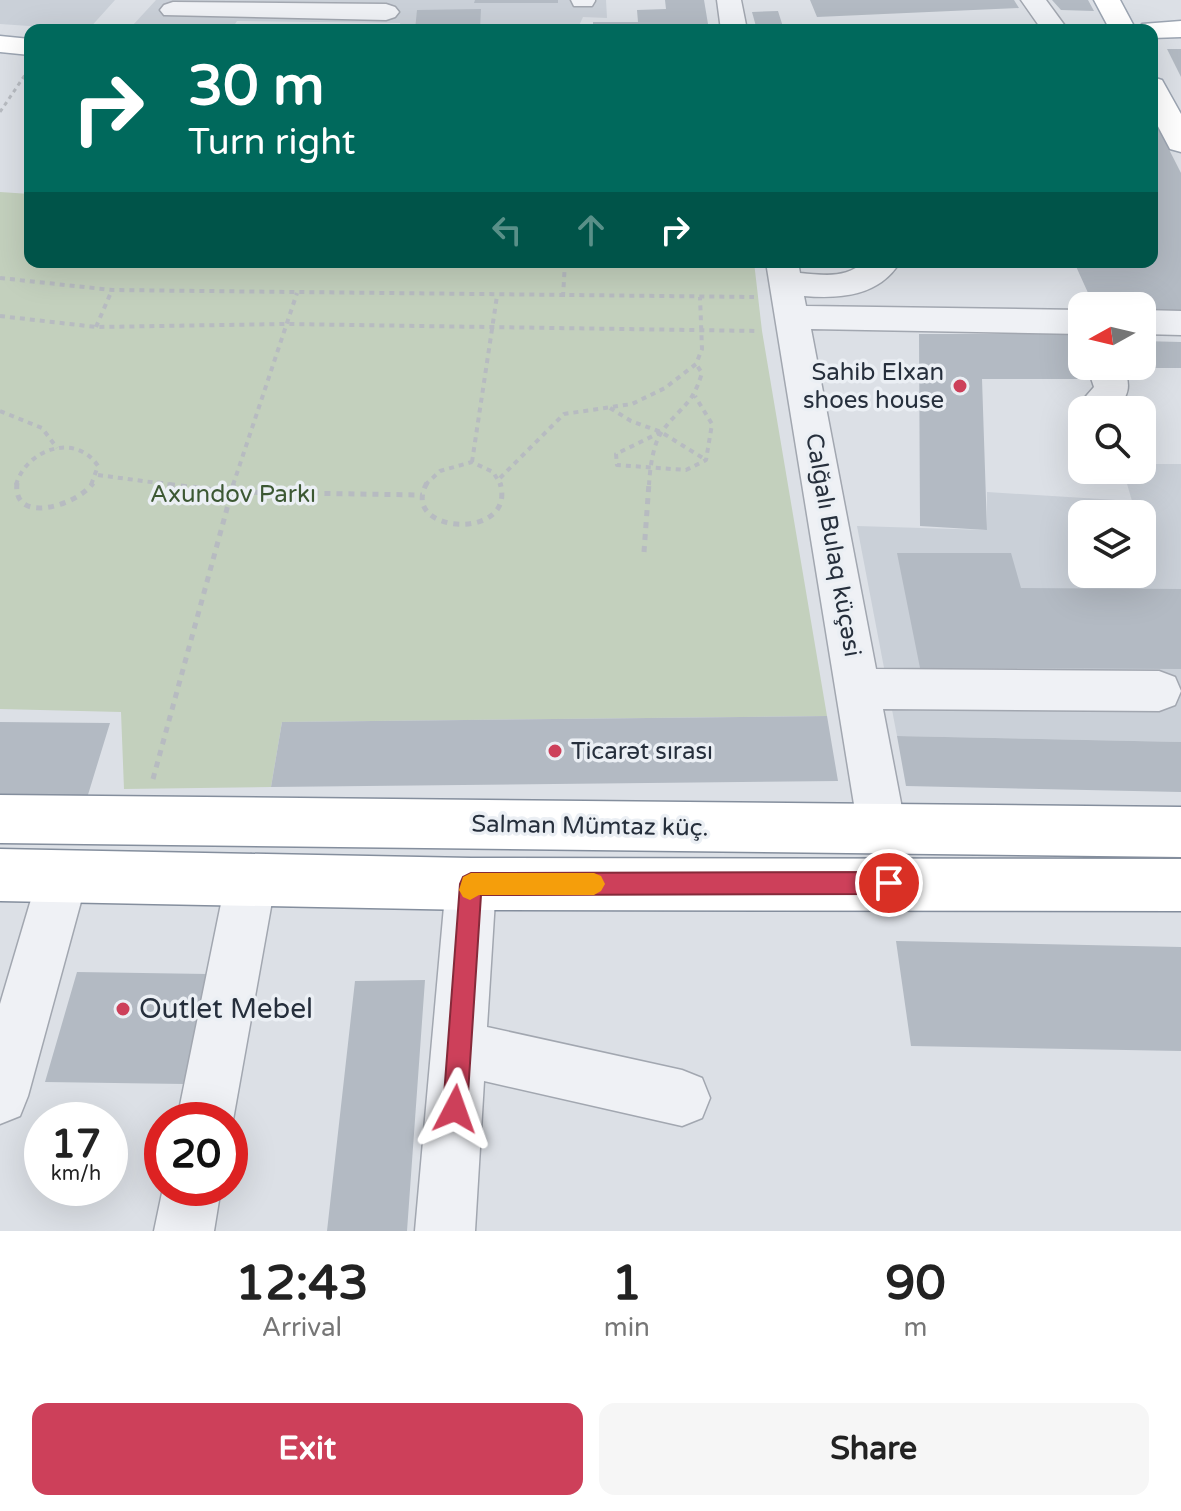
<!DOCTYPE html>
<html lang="en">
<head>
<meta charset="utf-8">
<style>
	body { margin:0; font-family:"Varela Round",sans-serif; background:#f6f6f6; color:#222; height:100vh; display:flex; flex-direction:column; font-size:30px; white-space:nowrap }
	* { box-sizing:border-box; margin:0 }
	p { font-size:26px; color:#767676 }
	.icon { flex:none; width:44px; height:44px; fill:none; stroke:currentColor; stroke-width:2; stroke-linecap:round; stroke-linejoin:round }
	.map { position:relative; height:1231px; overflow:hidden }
	.panel { display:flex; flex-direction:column; background:#fff; flex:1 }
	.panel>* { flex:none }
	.hud { position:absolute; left:24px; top:24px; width:1134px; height:244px; border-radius:16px; box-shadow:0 8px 32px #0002; background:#00695c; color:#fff; overflow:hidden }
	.needle { width:52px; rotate:262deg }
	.fabs { position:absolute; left:1068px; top:292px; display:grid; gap:16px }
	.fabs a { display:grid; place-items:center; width:88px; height:88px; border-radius:16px; background:#fff; box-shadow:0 8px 32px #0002; font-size:40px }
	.speed { position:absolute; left:24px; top:1102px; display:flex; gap:16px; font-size:40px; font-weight:700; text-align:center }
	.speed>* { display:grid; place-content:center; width:104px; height:104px; border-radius:50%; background:#fff; box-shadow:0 8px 32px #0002; line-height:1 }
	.speed small { font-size:20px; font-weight:400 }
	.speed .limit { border:12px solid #d22; background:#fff; color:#111 }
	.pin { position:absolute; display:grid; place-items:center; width:68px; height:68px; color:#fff; margin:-34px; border:4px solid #fff; border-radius:50%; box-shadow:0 2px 8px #0007 }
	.me { position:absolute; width:88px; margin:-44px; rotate:4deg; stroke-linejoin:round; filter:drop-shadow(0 0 6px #0008) }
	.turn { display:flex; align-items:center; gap:28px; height:168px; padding:0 32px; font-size:36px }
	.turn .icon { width:104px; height:104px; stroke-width:2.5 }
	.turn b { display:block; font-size:56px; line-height:68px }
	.lanes { display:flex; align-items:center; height:76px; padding:0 32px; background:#0003; justify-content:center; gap:40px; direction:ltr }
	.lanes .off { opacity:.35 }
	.eta { display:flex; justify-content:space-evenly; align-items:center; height:136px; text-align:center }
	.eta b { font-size:48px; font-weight:700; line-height:56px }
	.cta { display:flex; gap:16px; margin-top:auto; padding:16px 32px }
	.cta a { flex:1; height:92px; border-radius:16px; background:#cd405a; color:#fff; font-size:32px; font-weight:700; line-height:92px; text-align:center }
	.cta a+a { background:#f6f6f6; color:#222 }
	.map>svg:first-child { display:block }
	.built { fill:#cad0d8; fill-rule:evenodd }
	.green { fill:#c3d0bd }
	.building { fill:#b3bac3 }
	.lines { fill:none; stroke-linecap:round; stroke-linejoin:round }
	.minor-casing { stroke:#a2a7b0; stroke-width:3 }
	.major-casing { stroke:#9ca5b2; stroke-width:3 }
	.highway-casing { stroke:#848e9d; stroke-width:3 }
	.path-far2 { stroke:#b7bbc1; stroke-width:3; stroke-dasharray:4 4; stroke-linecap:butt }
	.path-far1 { stroke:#b7bbc1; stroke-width:4; stroke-dasharray:5 5; stroke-linecap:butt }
	.path { stroke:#b7bbc1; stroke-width:5; stroke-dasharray:6 6; stroke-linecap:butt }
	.minor { fill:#eff1f5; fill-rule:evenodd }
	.major { fill:#fff; fill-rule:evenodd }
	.highway { fill:#fff; fill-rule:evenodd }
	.route { fill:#cd405a; stroke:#852a3a; stroke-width:2 }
	.slow { fill:#f59e0b }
	.poi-dot { fill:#cd405a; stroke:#ebeff4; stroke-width:3 }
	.labels { text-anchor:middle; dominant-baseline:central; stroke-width:7; stroke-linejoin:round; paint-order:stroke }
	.poi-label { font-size:24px; fill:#262f3c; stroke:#ebeff4; text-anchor:end }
	.park-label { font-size:24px; fill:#3c5833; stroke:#ebeff4 }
	.street-label { font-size:24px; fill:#262f3c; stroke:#ebeff4 }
	.near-poi-label { font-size:28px; fill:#262f3c; stroke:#ebeff4; text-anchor:start }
</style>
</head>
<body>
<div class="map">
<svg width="1181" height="1231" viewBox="0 0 1181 1231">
	<rect width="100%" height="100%" fill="#dce0e6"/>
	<path class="built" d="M 0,0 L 115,0 L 88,30 L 0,24 Z
		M 156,0 L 606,0 L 607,18 L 583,17 L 577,30 L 402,30 L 400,23 L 237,21 L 231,30 L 133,25 Z
		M 1142,464 L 1181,464 L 1181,742 L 897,736 L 857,526 L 987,530 L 987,492 L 1132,501 L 1123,470 L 1142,470 ZM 1082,514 L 1142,514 L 1142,574 L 1082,574 Z"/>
	<path class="green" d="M 0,192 L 30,194 L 30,262 L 754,262 L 762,331 L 827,716 L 282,722 L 271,787 L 124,789 L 121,712 L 0,709 Z"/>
	<path class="building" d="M 475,0 L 558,0 L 558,3 L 474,3 Z
		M 665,0 L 704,0 L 709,30 L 593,30 L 593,22 L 638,22 L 637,10 L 666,9 Z
		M 810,0 L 1014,0 L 1019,8 L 817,17 Z
		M 1052,0 L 1088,0 L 1094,11 L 1061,10 Z
		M 481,9 L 480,30 L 415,30 L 417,10 Z
		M 778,11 L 784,30 L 757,30 L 752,12 Z
		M 1167,49 L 1181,49 L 1181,77 Z
		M 1152,116 L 1181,173 L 1181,314 L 1142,314 L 1142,306 L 1094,306 L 1074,262 L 1152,262 Z
		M 594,262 L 655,262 L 655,267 L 593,266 Z
		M 919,334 L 1080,334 L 1082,366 L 1092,366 L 1096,379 L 982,379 L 987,530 L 920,526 Z
		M 1142,341 L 1181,342 L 1181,368 L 1142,368 Z
		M 897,553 L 1011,553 L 1021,588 L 1181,589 L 1181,669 L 920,668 Z
		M 827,716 L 838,781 L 271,787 L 282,722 Z
		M 0,722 L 110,723 L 87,798 L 0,797 Z
		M 897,736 L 1181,742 L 1181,792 L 906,786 Z
		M 896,941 L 1181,947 L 1181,1051 L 911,1046 Z
		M 77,972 L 208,974 L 184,1084 L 45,1082 Z
		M 425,980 L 407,1231 L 327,1231 L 355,981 Z"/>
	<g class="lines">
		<g class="minor-casing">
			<path id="minor" d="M 571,0 L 595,0 L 595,1 L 592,6 L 574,6 Z
				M 717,0 L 741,0 L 747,30 L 721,30 Z
				M 1021,0 L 1046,0 L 1068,30 L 1042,30 Z
				M 173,2 L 386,4 L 395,7 L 399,12 L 395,17 L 386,20 L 164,15 L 160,10 L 164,5 Z
				M 766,262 L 798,262 L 800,273 C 824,275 845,279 864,262 L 900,262 C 879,296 841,299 804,296 L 806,306 L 1082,310 L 1082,334 L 811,329 L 876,669 L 1159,671 L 1175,677 L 1181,691 L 1175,705 L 1159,711 L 883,709 L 906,829 L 899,846 L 882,852 L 865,846 L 858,829 Z
				M 1142,310 L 1181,311 L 1181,335 L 1142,334 Z
				M 1087,366 L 1123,366 C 1131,385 1130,395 1115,410 L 1082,410 L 1082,420 L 1074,410 L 1094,387 Z
				M 63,851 L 80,859 L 88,876 L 28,1096 L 20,1116 L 0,1124 L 0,1004 L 38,876 L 46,859 Z
				M 251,854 L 268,862 L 276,879 L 233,1120 L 230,1127 L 230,1120 L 177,1120 L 226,879 L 234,862 Z
				M 471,859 L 489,866 L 496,884 L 487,1027 L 682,1070 L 702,1078 L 710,1098 L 702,1118 L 682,1126 L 484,1081 L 475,1231 L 415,1231 L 446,884 L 453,866 Z
				M 163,1188 L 221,1188 L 214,1231 L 154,1231 Z"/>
		</g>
		<g class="major-casing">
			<path id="major" d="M 1094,0 L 1120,0 L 1136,30 L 1110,30 Z
				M 1181,21 L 1181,37 L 1152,38 L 1152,30 L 1138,30 L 1142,24 Z
				M 0,36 L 30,39 L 30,55 L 0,52 Z
				M 1152,77 L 1162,80 L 1181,114 L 1181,152 L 1170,149 L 1152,115 Z"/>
		</g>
		<g class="highway-casing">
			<path id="highway" d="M 0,795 L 1181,807 L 1181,857 L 0,843 Z
				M 0,849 L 471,858 L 1181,859 L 1181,911 L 471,910 L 0,901 Z"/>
		</g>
		<path class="path-far2" d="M 0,112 L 27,72"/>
		<path class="path-far1" d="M 0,278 L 112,290 L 754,297
			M 563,297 L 565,262
			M 0,316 L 96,327 L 286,324 L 758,331
			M 96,327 L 112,290
			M 610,408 L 631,421 L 661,432 L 706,460
			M 0,411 L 42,428 L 57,448
			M 661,432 L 616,454 L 617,465 L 686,470 L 706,460 L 712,424 L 695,396
			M 472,462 L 497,296
			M 98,475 L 173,485
			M 500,478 L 564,414 L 632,404 L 665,388 L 696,364 L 702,349 L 700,297
			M 16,485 C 26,449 76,432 98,466 L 91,485
			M 233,485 L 297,293
			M 425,485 L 440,471 L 472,462 L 493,472 L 501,485
			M 649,485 C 650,468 653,443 663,430 C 682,405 692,406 702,373 L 696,364"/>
		<path class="path" d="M 17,483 C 12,526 78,505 93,483
			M 157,483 L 231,492 L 422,495
			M 427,483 C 397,534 518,542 500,483
			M 644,552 L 649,483
			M 153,779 L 234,483"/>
		<use href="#minor" class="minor"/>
		<use href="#major" class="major"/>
		<use href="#highway" class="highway"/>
	</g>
	<path class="route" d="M 889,872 L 896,875 L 900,883 L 896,890 L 889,894 L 481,895 L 467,1109 L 463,1118 L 455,1121 L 446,1118 L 443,1109 L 460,884 L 463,877 L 471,873 Z"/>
	<path class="slow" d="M 471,873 L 594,873 L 601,876 L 605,884 L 601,891 L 594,895 L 479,895 L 470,900 L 463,897 L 459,890 L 463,877 Z"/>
	<g class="poi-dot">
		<circle cx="960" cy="386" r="8"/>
		<circle cx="555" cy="751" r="8"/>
		<circle cx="123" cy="1009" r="8"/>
	</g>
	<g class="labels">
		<g class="poi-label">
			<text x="944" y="372">Sahib Elxan<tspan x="944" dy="28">shoes house</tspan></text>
			<text x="571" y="751" text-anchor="start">Ticarət sırası</text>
		</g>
		<g class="park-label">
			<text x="233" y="494">Axundov Parkı</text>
		</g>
		<g class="street-label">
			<text transform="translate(833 545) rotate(80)">Calğalı Bulaq küçəsi</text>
			<text transform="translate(590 826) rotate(1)">Salman Mümtaz küç.</text>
		</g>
		<g class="near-poi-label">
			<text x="139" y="1009">Outlet Mebel</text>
		</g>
	</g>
</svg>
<div class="fabs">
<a><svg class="needle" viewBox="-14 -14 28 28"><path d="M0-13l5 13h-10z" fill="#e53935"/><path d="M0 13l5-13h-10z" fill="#767676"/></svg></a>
<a><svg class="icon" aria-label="search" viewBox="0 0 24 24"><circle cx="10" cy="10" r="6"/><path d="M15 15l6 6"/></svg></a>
<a><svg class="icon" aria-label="layers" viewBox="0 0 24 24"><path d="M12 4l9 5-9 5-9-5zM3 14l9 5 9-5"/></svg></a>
</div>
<div class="speed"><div>17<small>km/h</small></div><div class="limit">20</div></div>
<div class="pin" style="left:889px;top:883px;background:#d93025"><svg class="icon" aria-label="arrive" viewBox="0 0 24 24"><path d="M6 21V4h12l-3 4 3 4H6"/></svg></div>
<svg class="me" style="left:455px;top:1109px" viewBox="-20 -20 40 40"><path d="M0-17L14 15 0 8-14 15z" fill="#cd405a" stroke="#fff" stroke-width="4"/></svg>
<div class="hud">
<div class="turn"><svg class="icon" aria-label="right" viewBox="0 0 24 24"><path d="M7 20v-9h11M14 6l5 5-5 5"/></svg><div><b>30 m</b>Turn right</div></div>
<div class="lanes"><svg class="icon off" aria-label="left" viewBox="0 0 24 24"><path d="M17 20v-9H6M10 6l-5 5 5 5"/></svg><svg class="icon off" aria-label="ahead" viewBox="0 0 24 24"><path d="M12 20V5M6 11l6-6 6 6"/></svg><svg class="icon" aria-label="right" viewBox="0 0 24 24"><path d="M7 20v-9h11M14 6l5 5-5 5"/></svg></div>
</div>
</div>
<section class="panel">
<div class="eta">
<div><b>12:43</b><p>Arrival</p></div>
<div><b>1</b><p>min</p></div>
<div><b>90</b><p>m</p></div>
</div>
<div class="cta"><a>Exit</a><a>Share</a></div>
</section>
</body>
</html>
